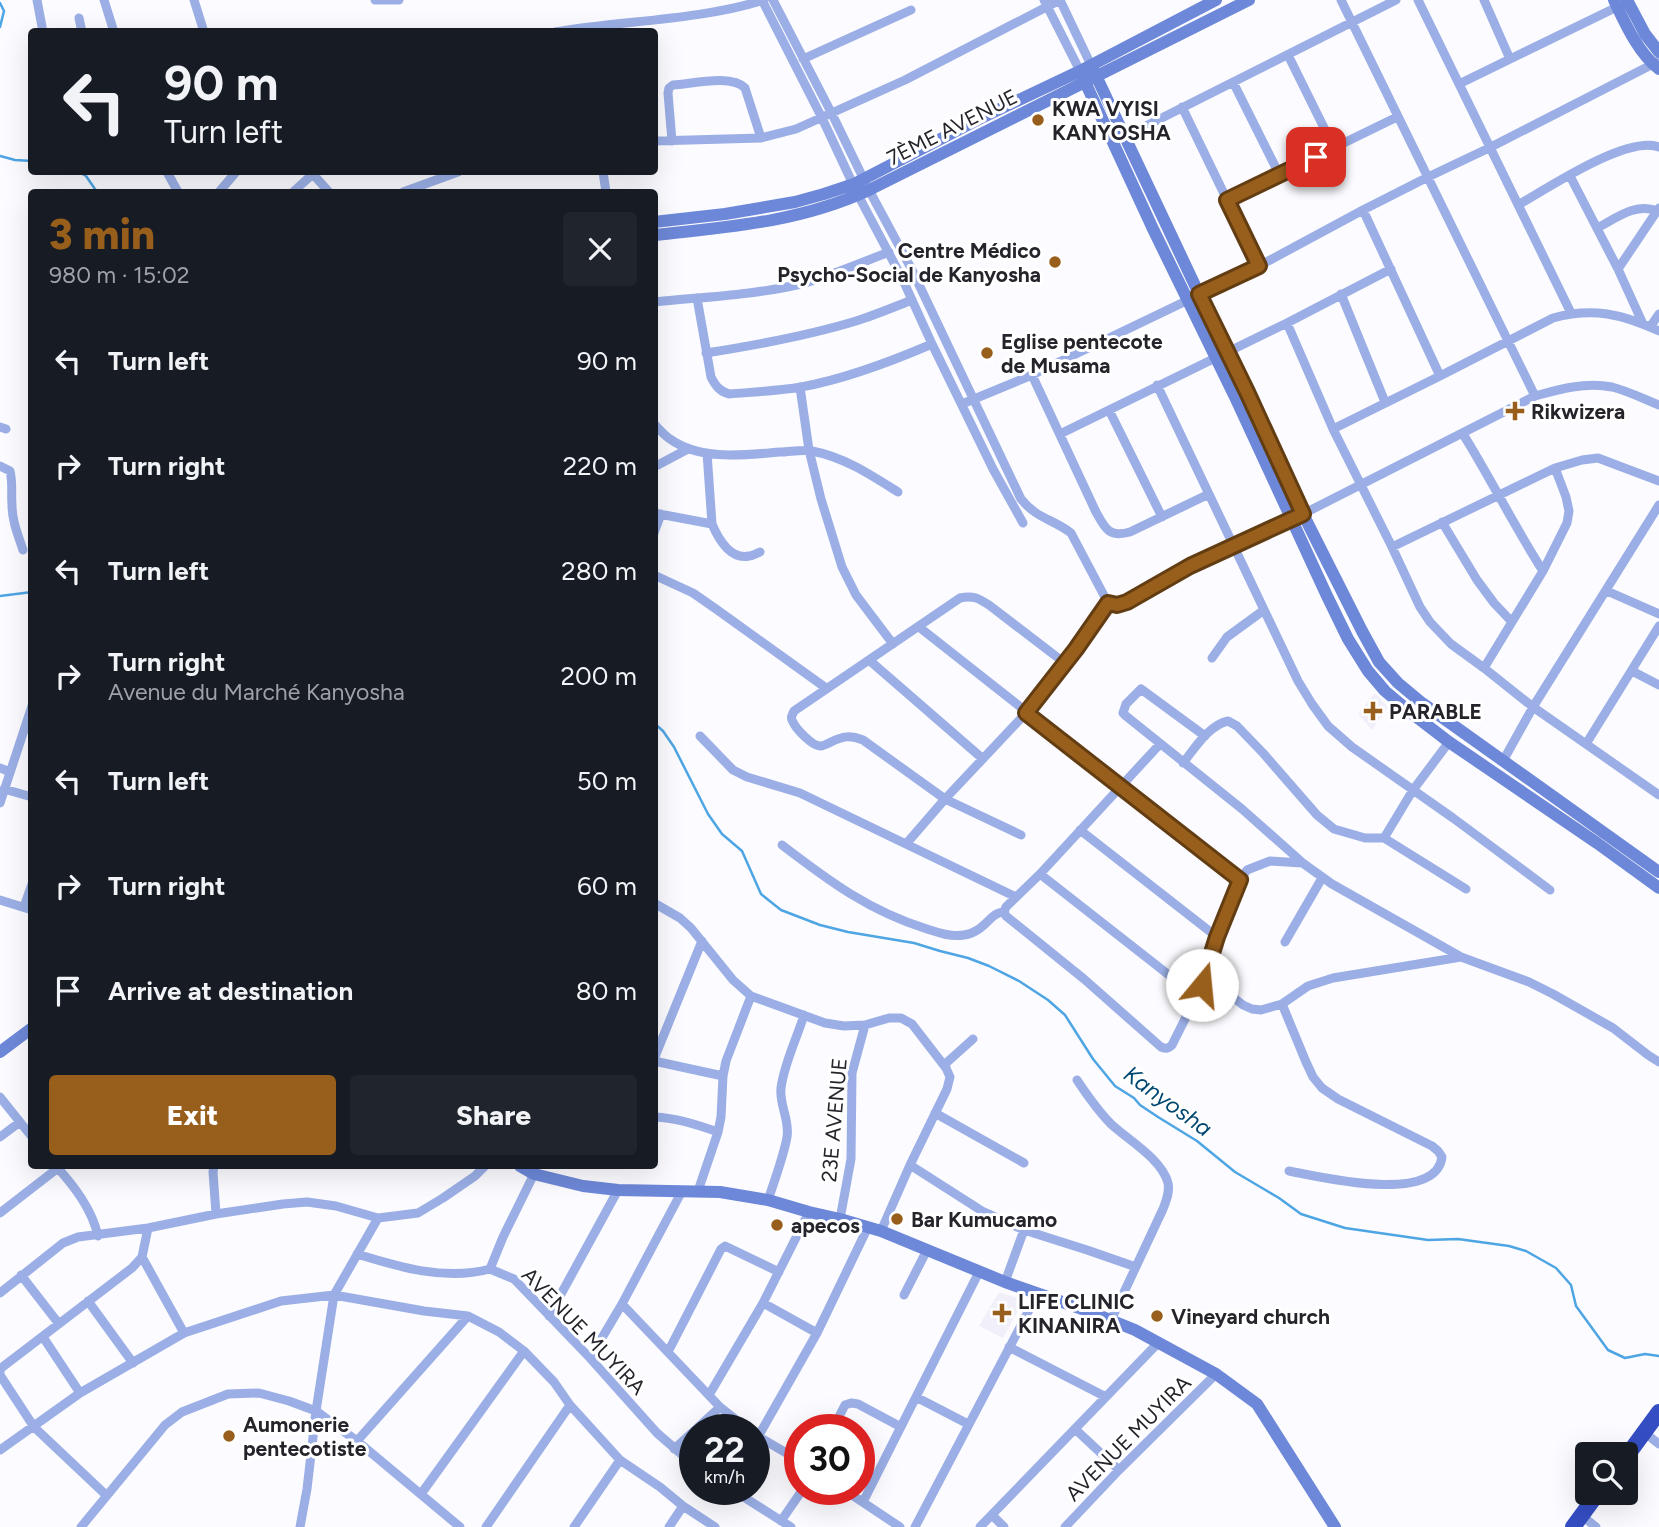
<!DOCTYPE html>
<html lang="en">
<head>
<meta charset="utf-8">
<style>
	body { margin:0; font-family:Figtree,sans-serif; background:#20242c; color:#f1f3f6; height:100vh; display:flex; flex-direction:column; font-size:26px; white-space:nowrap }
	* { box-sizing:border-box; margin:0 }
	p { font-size:23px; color:#9ea1a6 }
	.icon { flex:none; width:38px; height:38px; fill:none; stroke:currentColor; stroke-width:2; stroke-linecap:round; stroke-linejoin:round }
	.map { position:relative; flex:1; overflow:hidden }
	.details { position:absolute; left:28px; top:189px; width:630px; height:980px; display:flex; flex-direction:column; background:#171b24; border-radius:7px; box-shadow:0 7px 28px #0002 }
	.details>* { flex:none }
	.guide { position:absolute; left:28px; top:28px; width:630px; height:147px; border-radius:7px; box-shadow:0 7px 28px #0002; background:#171b24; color:#f1f3f6; overflow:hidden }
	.tools { position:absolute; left:1575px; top:1442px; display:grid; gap:14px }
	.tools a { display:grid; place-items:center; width:63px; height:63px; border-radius:7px; background:#171b24; box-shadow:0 7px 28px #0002; font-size:35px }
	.speed { position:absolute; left:679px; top:1414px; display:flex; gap:14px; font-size:35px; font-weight:700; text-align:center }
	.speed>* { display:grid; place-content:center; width:91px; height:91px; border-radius:50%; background:#171b24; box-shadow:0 7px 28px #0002; line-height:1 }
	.speed small { font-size:18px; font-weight:400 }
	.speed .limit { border:10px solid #d22; background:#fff; color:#111 }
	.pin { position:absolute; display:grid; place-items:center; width:60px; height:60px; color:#fff; margin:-30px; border-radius:14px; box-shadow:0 4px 10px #0006 }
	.me { position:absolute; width:77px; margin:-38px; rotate:17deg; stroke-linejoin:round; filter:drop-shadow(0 0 5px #0008) }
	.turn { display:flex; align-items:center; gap:24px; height:147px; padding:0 21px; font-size:32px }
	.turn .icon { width:91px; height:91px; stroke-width:2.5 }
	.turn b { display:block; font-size:49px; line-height:60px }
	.round { display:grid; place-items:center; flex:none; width:74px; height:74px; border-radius:7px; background:#20242c }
	.head { display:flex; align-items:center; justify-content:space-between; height:119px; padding:0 21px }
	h1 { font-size:42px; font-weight:800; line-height:52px; color:#985e1c }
	.cta { display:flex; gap:14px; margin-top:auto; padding:14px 21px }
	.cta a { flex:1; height:80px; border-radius:7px; background:#985e1c; color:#fff; font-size:28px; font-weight:800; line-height:80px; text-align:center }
	.cta a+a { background:#20242c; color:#f1f3f6 }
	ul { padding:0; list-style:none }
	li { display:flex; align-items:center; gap:21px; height:105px; padding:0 21px }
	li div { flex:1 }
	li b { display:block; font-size:26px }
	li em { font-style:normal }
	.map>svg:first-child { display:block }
	.built { fill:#f1eff9 }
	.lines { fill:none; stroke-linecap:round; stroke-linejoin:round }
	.stream { stroke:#4ea5e3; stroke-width:2.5 }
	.street { stroke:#9bafe6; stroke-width:9 }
	.secondary { stroke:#6d88d8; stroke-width:12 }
	.highway { stroke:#344dc2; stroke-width:16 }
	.route-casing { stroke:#633d12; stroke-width:18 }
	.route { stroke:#985e1c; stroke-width:12 }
	.poi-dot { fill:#985e1c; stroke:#fff; stroke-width:2.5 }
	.labels { text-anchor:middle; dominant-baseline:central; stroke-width:6; stroke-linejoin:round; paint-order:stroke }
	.poi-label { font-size:21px; font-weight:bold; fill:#26242b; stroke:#fff; text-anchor:start }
	.street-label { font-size:21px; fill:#26242b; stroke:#fff }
	.water-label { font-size:23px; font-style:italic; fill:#014871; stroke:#fff }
</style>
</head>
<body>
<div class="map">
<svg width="1659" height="1527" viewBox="0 0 1659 1527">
	<rect width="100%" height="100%" fill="#fcfbff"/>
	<path class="built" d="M 1375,693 L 1388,707 L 1372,730 L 1358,714 Z
		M 999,1292 L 1024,1300 L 1003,1338 L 979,1326 Z"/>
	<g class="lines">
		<path class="stream" d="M 0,3 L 4,11 L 0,27
			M 0,156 L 15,160 L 32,161
			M 79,172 L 86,176 L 97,192
			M 0,596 L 32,592
			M 654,723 L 663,731 L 674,747 L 708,814 L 722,834 L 742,851 L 761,894 L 781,910 L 820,925 L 848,932 L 914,943 L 940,951 L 968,958 L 989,966 L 1019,981 L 1048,1000 L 1065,1015 L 1093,1059 L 1115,1086 L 1134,1098 L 1140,1105 L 1158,1117 L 1197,1141 L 1235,1172 L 1279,1198 L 1301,1214 L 1345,1228 L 1428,1240 L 1458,1239 L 1509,1246 L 1526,1251 L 1556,1268 L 1571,1285 L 1576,1306 L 1608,1350 L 1625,1358 L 1645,1354 L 1659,1356"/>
		<path class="street" d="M 37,0 L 43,32
			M 104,0 L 114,32
			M 194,0 L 204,32
			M 375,0 L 399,0
			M 762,0 L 822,118 L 858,195 L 902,278 L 932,344 L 993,469 L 1023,523
			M 773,0 L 832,114 L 869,190 L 912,270 L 1021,499 C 1037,519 1053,519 1071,533 L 1108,603 L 1117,605 L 1127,602 L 1190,566 L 1303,514 L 1535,396 C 1560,389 1585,382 1612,387 C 1628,391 1644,399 1659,405
			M 1044,0 L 1080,71
			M 1341,0 L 1535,396
			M 1418,0 L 1571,313
			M 1484,0 L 1510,59
			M 79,18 L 82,32
			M 555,32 C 625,20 696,21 764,0
			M 1288,55 L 1334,148
			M 803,59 L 911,10
			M 1233,82 L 1279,174
			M 1459,84 L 1617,7
			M 1182,107 L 1259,266
			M 1124,137 L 1396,0
			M 654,141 L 761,138 L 796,129 L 905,80 L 1060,0 L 1091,65
			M 672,141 L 668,93 L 669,88 L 673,85 C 692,84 731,74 745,88 L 761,138
			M 167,172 L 178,192
			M 311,172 L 329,192
			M 603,172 L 606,192
			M 1570,176 L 1618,269 L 1643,324
			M 219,192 L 236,172
			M 293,192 L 315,172
			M 403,192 L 458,172
			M 1227,200 L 1397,117
			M 1518,205 C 1548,188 1627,135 1659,147
			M 1363,210 L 1440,376
			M 1597,228 C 1615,219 1636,202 1657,211
			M 1618,269 L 1659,208
			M 1341,294 L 1385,402
			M 697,298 L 711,377 C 716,387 720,391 729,394 C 753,392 777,391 801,387 C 846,379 890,362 932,344
			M 654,302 C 703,297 754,295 801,284 C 831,276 860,263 889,252
			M 1287,323 L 1333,429 L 1392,547 L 1420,607 L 1430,622 L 1451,644 L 1484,668 L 1533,707 L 1659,795
			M 1650,327 L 1659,314
			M 706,353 C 757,345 807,336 856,321 C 875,315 894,307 912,300
			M 1032,375 L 1095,510 C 1105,528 1108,538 1130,532 L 1209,494
			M 1157,385 L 1298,681 L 1312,704 L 1328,726 L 1352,747 L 1453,818 L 1550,890
			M 800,387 L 809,450 L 821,499 L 842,567 L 856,595 L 893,644
			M 962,404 L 1032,375 L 1259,266 L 1363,210 L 1428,177 L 1489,148 L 1659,61
			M 1109,410 L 1162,517
			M 654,424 C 659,429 664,435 670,439 C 701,461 744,455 780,452 C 790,452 802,449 812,451 C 844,457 871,475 898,492
			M 0,427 L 6,429
			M 1333,429 L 1440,376 L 1553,318 C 1593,307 1622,314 1659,331
			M 1060,434 L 1287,323 L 1391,269
			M 1463,434 C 1491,479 1514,526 1543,571
			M 707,453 L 712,524
			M 0,466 L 10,471 C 13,483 11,494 12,505 C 12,521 18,535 23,550
			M 654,467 L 688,449
			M 654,513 L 712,524 C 718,538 730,560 749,556 C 753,556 757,553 760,552
			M 1442,522 L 1477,580 L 1494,603 L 1512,622
			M 654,533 L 661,514
			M 1392,547 L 1555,468 L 1582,460 L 1598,458 L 1659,481
			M 654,575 L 693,593 L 716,609 L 826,688
			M 1607,591 L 1659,614
			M 919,627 L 1240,880
			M 1212,658 L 1227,637 L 1264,610
			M 869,660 L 983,759
			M 1484,668 L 1543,571 L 1567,523 L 1569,511 L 1566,497 L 1555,468
			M 1632,671 L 1659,685
			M 700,736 L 733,770 L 747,777 L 800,793 L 1016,897
			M 1205,736 L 1141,689 L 1126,704 L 1123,713 L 1126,716 L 1242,809 L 1304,864 L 1332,884 L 1461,957 L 1529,982 L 1553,994 L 1613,1028 L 1648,1055 L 1659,1062
			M 1160,744 L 1040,874 L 1006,907 L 1004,912 L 1006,916 L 1084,979 L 1161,1047 C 1166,1049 1168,1049 1172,1045 L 1202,985 L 1217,937 L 1240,880 L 1247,870 L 1270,861 L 1302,863
			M 1586,744 L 1659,626
			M 1503,761 L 1533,707 L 1659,505
			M 1183,763 C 1195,748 1209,725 1228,721 L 1237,726 L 1263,753 L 1317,815 L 1334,829 L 1365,838 L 1384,838 L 1466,889
			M 0,768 L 10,772
			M 4,789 L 32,797
			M 0,803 L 32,706
			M 1080,830 L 1217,937
			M 1021,835 L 945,799 L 863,740 C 850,735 843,736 831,742 C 829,743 823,746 821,746 C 813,747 796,729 793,722 C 790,717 792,716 794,711 L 960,598 C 973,595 978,598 989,605 L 1066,664
			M 1384,838 L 1413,790 L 1449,742
			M 906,844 L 945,799 L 1026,713 L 1076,649 L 1108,603
			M 782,845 C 829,881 869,911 927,929 C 939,933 951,937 964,935 C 985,932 990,912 1004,912
			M 1040,874 L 1197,997
			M 0,900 L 32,910
			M 654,903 L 680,918 L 691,928 L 733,980 L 751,996 L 825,1023 L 844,1026 L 865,1025 L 889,1018 L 901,1018 L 912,1024 L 946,1068 L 950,1077 L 947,1089 L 910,1165 L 881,1231
			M 24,907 L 32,884
			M 1285,942 L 1322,878
			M 1234,998 L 1243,1005 L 1252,1009 L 1261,1010 L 1282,1004 L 1308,986 L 1333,978 L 1461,957
			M 1282,1004 L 1306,1062 L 1313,1077 L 1322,1088 L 1338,1099 L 1432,1146 L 1438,1151 L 1442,1157 C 1436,1205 1320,1177 1289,1171
			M 654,1059 L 702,941
			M 654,1061 L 723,1076
			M 944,1065 L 973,1039
			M 1077,1080 C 1087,1095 1098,1111 1111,1124 C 1128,1140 1162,1159 1168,1183 C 1170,1192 1166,1201 1163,1209 L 1111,1320
			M 0,1097 L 32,1137
			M 935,1113 L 1024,1163
			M 654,1117 C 677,1118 698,1125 718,1132
			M 0,1137 L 20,1122
			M 910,1165 L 982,1211 L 1024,1230 L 1087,1250 L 1136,1267
			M 56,1166 C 74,1186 92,1209 98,1236
			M 214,1166 L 213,1172 L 216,1214
			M 534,1174 L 503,1237 L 490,1269 L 514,1279 L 590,1358 L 657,1433 L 695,1466
			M 698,1191 L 718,1132 L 721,1117 L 723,1076 L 726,1061 L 751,996
			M 768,1200 C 774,1182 784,1155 787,1137 C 790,1120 779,1105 781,1088 C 784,1064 797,1038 804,1015
			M 0,1213 L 58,1168
			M 840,1219 L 851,1159 L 852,1073 L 865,1025
			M 357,1254 C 399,1267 445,1281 490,1269
			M 142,1257 L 184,1333
			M 21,1275 L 59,1324
			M 1005,1282 L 1024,1230
			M 0,1293 L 63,1243 L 78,1237 L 148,1228 L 216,1214 L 283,1204 L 307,1202 L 336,1206 L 378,1218 L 418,1213 L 443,1198 L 475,1176 L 485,1166
			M 904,1295 L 927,1250
			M 88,1301 L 133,1363
			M 763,1303 L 817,1333
			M 622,1304 L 720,1407 L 749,1430
			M 549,1316 L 618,1190
			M 43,1337 L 80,1393
			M 1009,1347 L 1106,1397
			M 668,1352 L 721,1249 L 725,1246 L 779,1272
			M 590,1358 L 622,1304 L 682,1191
			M 0,1374 L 0,1369 L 132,1268 L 142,1257 L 148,1228
			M 0,1375 L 34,1427 L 106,1495
			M 709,1395 L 763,1303 L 809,1212
			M 916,1397 L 968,1424
			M 1075,1429 L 1119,1470
			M 695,1430 L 720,1407
			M 832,1430 L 845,1405 L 851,1403 L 858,1404 L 901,1427
			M 1645,1433 L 1659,1444
			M 754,1434 L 800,1461
			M 758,1437 L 817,1333 L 868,1227
			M 357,1441 L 468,1316
			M 674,1449 L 695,1430
			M 0,1450 L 80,1393 L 184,1333 L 281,1301 L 334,1295 L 424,1311 L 468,1316 L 499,1332 L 524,1351 L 554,1382 L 570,1405 L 620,1460 L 660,1487 L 683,1506 L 715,1527
			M 731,1489 L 791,1527
			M 843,1489 L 900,1527
			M 421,1494 L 524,1351
			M 863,1502 L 979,1272
			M 992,1515 L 1004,1527
			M 1581,1515 L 1596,1527
			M 781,1521 L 803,1489
			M 81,1527 L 165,1425 L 182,1412 L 228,1394 L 259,1393 L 289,1401 L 316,1411 L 357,1441 L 460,1527
			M 300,1527 L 307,1489 L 316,1411 L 334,1295 L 378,1218
			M 486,1527 L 570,1405
			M 574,1527 L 620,1460
			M 669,1527 L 683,1506
			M 915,1527 L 1038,1293
			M 980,1527 L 1159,1342
			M 1065,1527 L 1119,1470 L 1216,1374"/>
		<path class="secondary" d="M 1614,0 C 1625,23 1638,53 1659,69
			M 1627,0 L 1645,34 L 1659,52
			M 1091,65 L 1199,294 L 1247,392 L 1303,514 L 1362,631 L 1379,662 L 1398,683 L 1422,703 L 1659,872
			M 1080,71 L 1153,229 L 1236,399 L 1327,596 L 1348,639 L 1368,671 L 1385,691 L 1410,712 L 1449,742 L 1597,843 L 1659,888
			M 654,222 L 725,214 L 795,202 L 824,194 L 854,184 L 983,117 L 1080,71 L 1216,0
			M 654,235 C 729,227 800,222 869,190 L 1249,0
			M 0,1052 L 32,1028
			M 520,1166 L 534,1174 L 583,1186 L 618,1190 L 720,1192 L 768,1200 L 809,1212 L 840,1219 L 881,1231 L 1005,1282 L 1088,1311 L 1135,1330 L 1216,1374 L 1257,1404 L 1335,1527"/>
		<path class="highway" d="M 1626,1457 L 1659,1412
			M 1573,1527 L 1598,1493"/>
	</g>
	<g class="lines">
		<g class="route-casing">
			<path id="route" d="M 1202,985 L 1217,937 L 1240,880 L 1026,713 L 1076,649 L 1108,603 L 1117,605 L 1127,602 L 1190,566 L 1303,514 L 1247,392 L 1199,294 L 1259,266 L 1227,200 L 1316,157"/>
		</g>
		<use href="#route" class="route"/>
	</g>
	<g class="poi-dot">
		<circle cx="1038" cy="120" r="7"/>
		<circle cx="1055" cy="262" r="7"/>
		<circle cx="987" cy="353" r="7"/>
		<path d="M1511.5 400.5h7v7h7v7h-7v7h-7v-7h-7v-7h7z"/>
		<path d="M1369.5 700.5h7v7h7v7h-7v7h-7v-7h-7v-7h7z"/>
		<circle cx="897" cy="1219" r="7"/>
		<circle cx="777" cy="1225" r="7"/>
		<path d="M998.5 1302.5h7v7h7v7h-7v7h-7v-7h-7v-7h7z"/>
		<circle cx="1157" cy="1316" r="7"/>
		<circle cx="229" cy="1436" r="7"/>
	</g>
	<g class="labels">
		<g class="poi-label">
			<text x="1052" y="108">KWA VYISI<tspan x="1052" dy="24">KANYOSHA</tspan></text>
			<text x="1041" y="250" text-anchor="end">Centre Médico<tspan x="1041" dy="24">Psycho-Social de Kanyosha</tspan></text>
			<text x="1001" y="341">Eglise pentecote<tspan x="1001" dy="24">de Musama</tspan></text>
			<text x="1531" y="411">Rikwizera</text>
			<text x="1389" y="711">PARABLE</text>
			<text x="911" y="1219">Bar Kumucamo</text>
			<text x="791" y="1225">apecos</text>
			<text x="1018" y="1301">LIFE CLINIC<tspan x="1018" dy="24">KINANIRA</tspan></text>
			<text x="1171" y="1316">Vineyard church</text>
			<text x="243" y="1424">Aumonerie<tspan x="243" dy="24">pentecotiste</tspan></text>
		</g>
		<g class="street-label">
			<text transform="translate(952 127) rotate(-27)">7ÈME AVENUE</text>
			<text transform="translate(834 1120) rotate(-85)">23E AVENUE</text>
			<text transform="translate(584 1331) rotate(46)">AVENUE MUYIRA</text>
			<text transform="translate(1128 1438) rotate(-45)">AVENUE MUYIRA</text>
		</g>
		<g class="water-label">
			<text transform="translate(1168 1101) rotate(36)">Kanyosha</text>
		</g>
	</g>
</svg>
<div class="tools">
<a><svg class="icon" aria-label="search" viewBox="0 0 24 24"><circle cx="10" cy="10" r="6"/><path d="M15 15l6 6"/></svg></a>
</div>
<div class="speed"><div>22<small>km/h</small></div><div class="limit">30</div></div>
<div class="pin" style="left:1316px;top:157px;background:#d93025"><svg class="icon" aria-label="arrive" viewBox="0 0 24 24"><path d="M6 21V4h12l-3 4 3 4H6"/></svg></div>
<svg class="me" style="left:1202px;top:985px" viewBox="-20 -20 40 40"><circle r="19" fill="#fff"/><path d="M0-13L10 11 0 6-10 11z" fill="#985e1c"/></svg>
<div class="guide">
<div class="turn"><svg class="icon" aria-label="left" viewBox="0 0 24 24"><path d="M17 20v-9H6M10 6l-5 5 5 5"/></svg><div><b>90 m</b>Turn left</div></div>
</div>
<section class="details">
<div class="head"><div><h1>3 min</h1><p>980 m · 15:02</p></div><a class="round"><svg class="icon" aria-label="close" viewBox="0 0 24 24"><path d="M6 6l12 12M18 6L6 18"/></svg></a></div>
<ul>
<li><svg class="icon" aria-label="left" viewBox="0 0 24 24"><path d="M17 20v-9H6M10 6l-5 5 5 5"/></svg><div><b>Turn left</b></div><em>90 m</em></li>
<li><svg class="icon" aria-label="right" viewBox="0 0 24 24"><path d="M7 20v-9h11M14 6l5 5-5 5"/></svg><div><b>Turn right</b></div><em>220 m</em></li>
<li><svg class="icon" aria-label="left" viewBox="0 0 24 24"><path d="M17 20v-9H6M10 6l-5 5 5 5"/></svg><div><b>Turn left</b></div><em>280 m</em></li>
<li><svg class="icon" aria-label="right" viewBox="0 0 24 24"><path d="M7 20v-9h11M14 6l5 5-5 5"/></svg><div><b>Turn right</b><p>Avenue du Marché Kanyosha</p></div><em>200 m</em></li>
<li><svg class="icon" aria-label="left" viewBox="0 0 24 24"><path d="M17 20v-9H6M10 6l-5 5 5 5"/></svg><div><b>Turn left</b></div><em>50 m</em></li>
<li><svg class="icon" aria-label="right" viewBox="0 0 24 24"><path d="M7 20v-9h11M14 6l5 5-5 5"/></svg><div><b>Turn right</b></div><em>60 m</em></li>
<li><svg class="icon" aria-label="arrive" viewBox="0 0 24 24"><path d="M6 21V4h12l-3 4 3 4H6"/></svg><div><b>Arrive at destination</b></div><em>80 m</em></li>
</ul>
<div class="cta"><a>Exit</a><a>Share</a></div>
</section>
</div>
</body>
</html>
